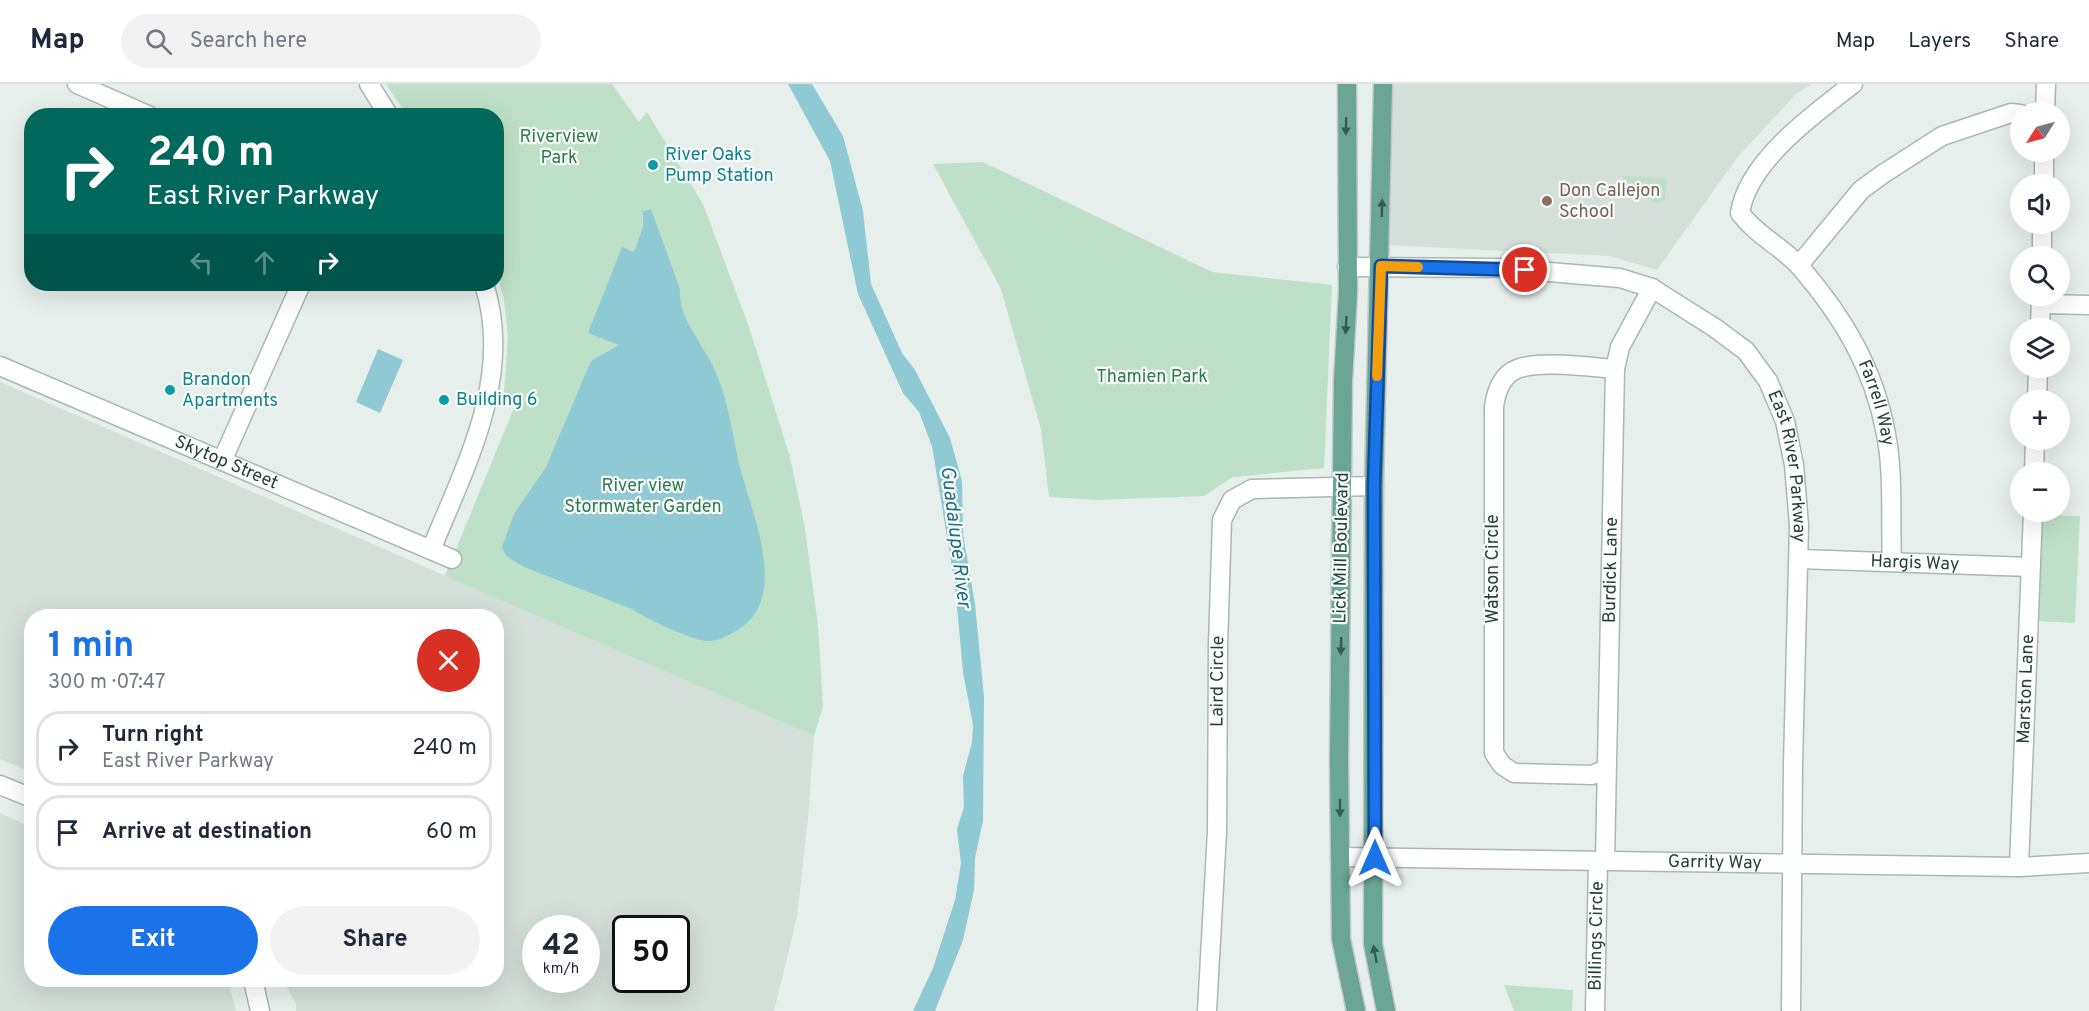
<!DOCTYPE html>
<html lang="en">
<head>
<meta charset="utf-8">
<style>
	body { margin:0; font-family:Overpass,sans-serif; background:#f2f2f3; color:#1f2937; height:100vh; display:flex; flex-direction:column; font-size:22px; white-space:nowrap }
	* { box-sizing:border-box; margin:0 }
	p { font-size:20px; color:#747a83 }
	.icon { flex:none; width:33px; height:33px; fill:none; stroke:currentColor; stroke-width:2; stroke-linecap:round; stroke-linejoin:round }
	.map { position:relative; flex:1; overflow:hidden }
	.details { position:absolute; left:24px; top:525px; width:480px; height:378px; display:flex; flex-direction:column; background:#fff; border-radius:24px; box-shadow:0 6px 24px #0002 }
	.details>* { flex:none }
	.banner { position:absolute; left:24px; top:24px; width:480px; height:183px; border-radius:24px; box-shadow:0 6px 24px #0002; background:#00695c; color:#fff; overflow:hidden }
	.needle { width:39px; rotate:234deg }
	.controls { position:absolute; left:2010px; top:18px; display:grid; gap:12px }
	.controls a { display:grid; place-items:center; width:60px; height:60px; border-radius:50%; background:#fff; box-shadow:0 6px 24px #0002; font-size:30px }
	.speed { position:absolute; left:522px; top:831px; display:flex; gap:12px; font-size:30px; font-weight:700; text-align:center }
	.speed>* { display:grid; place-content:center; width:78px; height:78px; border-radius:50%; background:#fff; box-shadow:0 6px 24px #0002; line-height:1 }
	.speed small { font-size:15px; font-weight:400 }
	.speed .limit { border:3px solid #111; border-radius:9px; background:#fff; color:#111 }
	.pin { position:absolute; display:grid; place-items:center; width:51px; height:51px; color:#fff; margin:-26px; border:3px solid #fff; border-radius:50%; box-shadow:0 2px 6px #0007 }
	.me { position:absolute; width:66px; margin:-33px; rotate:0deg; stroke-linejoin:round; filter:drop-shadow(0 0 4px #0008) }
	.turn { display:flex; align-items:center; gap:21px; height:126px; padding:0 24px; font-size:27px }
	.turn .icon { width:78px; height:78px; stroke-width:2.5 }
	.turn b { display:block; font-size:42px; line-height:51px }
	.lanes { display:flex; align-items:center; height:57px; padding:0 24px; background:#0003; justify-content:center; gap:30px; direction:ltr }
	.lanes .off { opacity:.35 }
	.round { display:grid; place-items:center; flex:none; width:63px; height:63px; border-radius:32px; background:#f2f2f3 }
	.headline { display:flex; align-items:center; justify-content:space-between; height:102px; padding:0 24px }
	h1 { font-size:36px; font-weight:700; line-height:45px; color:#1a73e8 }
	.primary-button { display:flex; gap:12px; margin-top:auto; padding:12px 24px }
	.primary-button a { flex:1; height:69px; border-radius:36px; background:#1a73e8; color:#fff; font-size:24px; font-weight:700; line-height:69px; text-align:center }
	.primary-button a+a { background:#f2f2f3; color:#1f2937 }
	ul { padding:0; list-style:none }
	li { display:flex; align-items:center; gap:18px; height:75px; margin:0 12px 9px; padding:0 12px; border:3px solid #e0e1e3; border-radius:24px }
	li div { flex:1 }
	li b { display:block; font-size:22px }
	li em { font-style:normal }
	header { display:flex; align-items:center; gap:36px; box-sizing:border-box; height:84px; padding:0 30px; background:#fff; border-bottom:2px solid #e0e1e3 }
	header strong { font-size:28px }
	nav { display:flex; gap:33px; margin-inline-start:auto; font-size:21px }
	.search { width:420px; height:54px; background:#f2f2f3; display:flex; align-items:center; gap:15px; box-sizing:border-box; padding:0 21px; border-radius:33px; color:#747a83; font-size:22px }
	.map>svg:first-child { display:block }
	.built { fill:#d4dfda; fill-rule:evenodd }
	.green { fill:#bfe0c8 }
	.water { fill:#8ec9d4 }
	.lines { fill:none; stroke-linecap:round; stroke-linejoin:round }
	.minor-casing { stroke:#a8b8b2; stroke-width:21 }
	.major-casing { stroke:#c2cac8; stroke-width:21 }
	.minor { stroke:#fff; stroke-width:18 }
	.major { stroke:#6aa596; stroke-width:18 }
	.oneway { fill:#365b51 }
	.route-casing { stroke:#114b97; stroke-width:15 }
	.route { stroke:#1a73e8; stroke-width:10 }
	.slow { stroke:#f59e0b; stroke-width:10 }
	.culture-dot { fill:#0f9aa8; stroke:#f7fbf9; stroke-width:2 }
	.education-dot { fill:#8d6e63; stroke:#f7fbf9; stroke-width:2 }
	.labels { text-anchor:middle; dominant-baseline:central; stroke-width:4.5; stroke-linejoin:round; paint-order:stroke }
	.park-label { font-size:18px; fill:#2d7a4b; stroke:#f7fbf9 }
	.culture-label { font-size:18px; fill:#0d838f; stroke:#f7fbf9; text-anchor:start }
	.education-label { font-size:18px; fill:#785e54; stroke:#f7fbf9; text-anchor:start }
	.street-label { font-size:18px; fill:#24423a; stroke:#f7fbf9 }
	.water-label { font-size:20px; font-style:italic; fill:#1c6f80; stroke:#f7fbf9 }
</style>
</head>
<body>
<header>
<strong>Map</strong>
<div class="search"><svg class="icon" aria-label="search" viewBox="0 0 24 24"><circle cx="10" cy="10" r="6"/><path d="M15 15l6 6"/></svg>Search here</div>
<nav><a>Map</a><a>Layers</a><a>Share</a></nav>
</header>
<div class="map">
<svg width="2089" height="927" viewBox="0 0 2089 927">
	<rect width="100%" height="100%" fill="#e6efeb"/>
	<path class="built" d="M 1390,0 L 1812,0 L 1796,10 L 1737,74 L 1657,186 L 1610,172 L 1386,161 Z
		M 0,298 L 814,652 L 808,734 L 797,833 L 774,927 L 296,927 L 296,920 L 283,896 L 496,896 L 496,532 L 32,532 L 31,688 L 0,675 ZM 536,844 L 586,844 L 586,896 L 536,896 ZM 626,844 L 676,844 L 676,896 L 626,896 Z
		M 0,729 L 31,743 L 32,896 L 228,896 L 236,927 L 0,927 Z"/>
	<path class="green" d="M 386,0 L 612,0 L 639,38 L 647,28 L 703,120 L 749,243 L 790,373 L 805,444 L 818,542 L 823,622 L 814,652 L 445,492 L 518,314 L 504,308 L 508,252 L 504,216 L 496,187 L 496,32 L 407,31 Z
		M 983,78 L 1212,188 L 1332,201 L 1324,384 L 1233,393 L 1204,412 L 1098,416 L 1049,413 L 1041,345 L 1001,205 L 933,80 Z
		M 1623,92 L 1666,94 L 1665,117 L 1655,119 C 1645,110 1634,112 1624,103 Z
		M 2041,431 L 2080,432 L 2075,539 L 2037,537 Z
		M 1504,901 L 1573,906 L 1572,927 L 1514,927 Z"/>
	<path class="water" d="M 788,0 L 812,0 L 843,52 L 863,127 L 871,200 L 902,269 L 915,286 L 950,354 L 962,397 L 963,450 L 975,520 L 984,613 L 983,737 L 975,774 L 974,806 L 963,856 L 935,927 L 913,927 L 933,884 L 955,816 L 961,779 L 957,745 L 964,723 L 963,692 L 972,658 L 973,641 L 963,588 L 955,501 L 932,362 L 919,328 L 903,309 L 858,210 L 830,77 Z
		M 651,125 L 680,205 C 677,235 707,264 717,291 C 728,319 732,346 738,375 C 748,422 794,515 736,547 C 727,552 718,557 707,557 C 693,557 645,534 632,525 L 524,483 L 506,472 L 502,463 L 514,430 L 546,383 L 591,277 L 619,261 L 588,249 L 622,163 L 634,168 L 643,143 L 643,127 Z
		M 378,265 L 403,276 L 380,329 L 356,318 Z"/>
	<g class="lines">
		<g class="minor-casing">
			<g id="minor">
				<path d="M 77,0 L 150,32"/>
				<path d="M 369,0 L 389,32"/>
				<path id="s1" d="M 1853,0 C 1813,31 1748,77 1740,129 C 1757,152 1783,163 1801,184 C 1844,234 1874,285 1886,350 C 1894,391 1890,436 1892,478"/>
				<path d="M 2045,28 L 2046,0"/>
				<path d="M 2044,100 L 2044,68"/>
				<path d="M 2042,172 L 2042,140"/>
				<path d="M 1799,181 L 1861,106 L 1883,90 L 1942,52 L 2011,29 L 2020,30"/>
				<path id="s2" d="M 1347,183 L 1502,184 L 1620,194 L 1652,204 L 1715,244 L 1746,267 L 1768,297 L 1785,337 L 1794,381 L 1799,441 L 1793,680 L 1791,927"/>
				<path d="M 2041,220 L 2089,221"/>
				<path d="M 2040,244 L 2041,212"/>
				<path id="s3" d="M 0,282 L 452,475"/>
				<path d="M 2037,316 L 2038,284"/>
				<path d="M 222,377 L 301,200"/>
				<path d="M 2034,388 L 2035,356"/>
				<path d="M 431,466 C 465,382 514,293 484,200"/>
				<path id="s4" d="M 1799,475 L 2030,483"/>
				<path d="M 1606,685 L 1592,691 L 1514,689 L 1502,681 L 1494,669 L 1494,323 C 1496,308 1502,291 1517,285 C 1540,276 1589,283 1615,285"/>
				<path d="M 0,701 L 32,714"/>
				<path id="s5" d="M 1340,773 L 2019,783 L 2089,779"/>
				<path id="s6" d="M 1605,777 L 1615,285 L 1620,263 L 1652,204"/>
				<path id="s7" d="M 2019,783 L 2033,428"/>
				<path d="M 253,896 L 260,927"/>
				<path id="s8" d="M 1207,927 L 1217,748 L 1218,561 L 1222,436 L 1232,416 L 1252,405 L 1374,402"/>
				<path id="s9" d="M 1595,927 L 1598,777"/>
			</g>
		</g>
		<g class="major-casing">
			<path id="major" d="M 1347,0 L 1348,208 L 1343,297 L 1339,675 L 1341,855 L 1356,927
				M 1383,0 L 1374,402 L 1373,860 L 1386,927"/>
		</g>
		<use href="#minor" class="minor"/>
		<use href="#major" class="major"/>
	</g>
	<defs><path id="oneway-solid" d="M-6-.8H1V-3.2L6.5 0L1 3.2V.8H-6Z" transform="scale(1.5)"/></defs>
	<g class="oneway">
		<use href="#oneway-solid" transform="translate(1346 42) rotate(91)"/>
		<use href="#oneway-solid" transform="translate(1382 124) rotate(-89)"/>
		<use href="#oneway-solid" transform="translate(1346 241) rotate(93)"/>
		<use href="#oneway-solid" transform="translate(1341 562) rotate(91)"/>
		<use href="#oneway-solid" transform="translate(1340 724) rotate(90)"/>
		<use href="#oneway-solid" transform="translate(1375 870) rotate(-101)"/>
	</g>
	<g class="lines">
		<g class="route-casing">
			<path id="route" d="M 1375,774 L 1374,402 L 1381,182 L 1525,186"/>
		</g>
		<use href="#route" class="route"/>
		<path class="slow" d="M 1377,292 L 1381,182 L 1418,183"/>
	</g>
	<g class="culture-dot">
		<circle cx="653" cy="81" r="6"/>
		<circle cx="170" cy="306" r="6"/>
		<circle cx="444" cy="316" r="6"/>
	</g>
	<circle class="education-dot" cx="1547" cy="117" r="6"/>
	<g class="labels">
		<g class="park-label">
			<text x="559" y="53">Riverview<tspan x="559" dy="21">Park</tspan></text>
			<text x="1152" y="293">Thamien Park</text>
			<text x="643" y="402">River view<tspan x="643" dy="21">Stormwater Garden</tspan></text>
		</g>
		<g class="culture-label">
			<text x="665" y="71">River Oaks<tspan x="665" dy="21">Pump Station</tspan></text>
			<text x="182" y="296">Brandon<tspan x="182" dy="21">Apartments</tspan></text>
			<text x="456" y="316">Building 6</text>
		</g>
		<g class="education-label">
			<text x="1559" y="107">Don Callejon<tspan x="1559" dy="21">School</tspan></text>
		</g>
		<g class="street-label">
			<text stroke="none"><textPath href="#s1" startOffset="414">Farrell Way</textPath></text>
			<text stroke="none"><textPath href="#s3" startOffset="246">Skytop Street</textPath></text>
			<text stroke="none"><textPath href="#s2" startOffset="546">East River Parkway</textPath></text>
			<text transform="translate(1342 464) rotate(-89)">Lick Mill Boulevard</text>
			<text stroke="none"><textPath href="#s4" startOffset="116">Hargis Way</textPath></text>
			<text transform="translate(1493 485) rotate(-90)">Watson Circle</text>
			<text stroke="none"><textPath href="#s6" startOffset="291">Burdick Lane</textPath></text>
			<text stroke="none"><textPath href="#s8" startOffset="330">Laird Circle</textPath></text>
			<text stroke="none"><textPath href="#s7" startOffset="178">Marston Lane</textPath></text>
			<text stroke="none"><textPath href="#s5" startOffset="375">Garrity Way</textPath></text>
			<text stroke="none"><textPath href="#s9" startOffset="75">Billings Circle</textPath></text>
		</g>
		<g class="water-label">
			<text transform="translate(955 453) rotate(83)">Guadalupe River</text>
		</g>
	</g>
</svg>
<div class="controls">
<a><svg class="needle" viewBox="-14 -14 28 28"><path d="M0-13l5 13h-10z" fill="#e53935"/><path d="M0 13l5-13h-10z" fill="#747a83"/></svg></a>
<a><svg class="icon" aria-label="sound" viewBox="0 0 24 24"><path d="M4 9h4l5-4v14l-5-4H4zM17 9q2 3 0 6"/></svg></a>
<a><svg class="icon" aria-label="search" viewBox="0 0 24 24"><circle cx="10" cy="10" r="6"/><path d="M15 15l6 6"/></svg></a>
<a><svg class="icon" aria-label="layers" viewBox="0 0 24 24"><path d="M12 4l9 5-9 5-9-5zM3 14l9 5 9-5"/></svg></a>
<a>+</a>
<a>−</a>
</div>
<div class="speed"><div>42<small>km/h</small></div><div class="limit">50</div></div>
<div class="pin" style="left:1525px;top:186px;background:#d93025"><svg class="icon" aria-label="arrive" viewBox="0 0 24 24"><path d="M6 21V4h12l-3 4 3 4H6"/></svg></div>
<svg class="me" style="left:1375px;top:774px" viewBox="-20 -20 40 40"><path d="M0-17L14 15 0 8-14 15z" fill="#1a73e8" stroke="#fff" stroke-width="4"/></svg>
<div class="banner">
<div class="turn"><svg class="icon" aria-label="right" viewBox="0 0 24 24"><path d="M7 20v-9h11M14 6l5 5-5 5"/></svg><div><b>240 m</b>East River Parkway</div></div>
<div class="lanes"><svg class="icon off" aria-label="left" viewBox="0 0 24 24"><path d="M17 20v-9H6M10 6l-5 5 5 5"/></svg><svg class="icon off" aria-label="ahead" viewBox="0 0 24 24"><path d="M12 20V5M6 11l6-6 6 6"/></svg><svg class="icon" aria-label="right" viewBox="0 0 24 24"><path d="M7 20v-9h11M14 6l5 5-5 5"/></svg></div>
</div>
<section class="details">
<div class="headline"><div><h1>1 min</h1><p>300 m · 07:47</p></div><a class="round" style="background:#d93025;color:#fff"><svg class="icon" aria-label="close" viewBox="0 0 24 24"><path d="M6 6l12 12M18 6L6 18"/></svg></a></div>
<ul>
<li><svg class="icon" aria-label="right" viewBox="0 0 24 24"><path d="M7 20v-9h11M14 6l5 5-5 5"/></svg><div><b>Turn right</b><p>East River Parkway</p></div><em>240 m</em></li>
<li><svg class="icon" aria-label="arrive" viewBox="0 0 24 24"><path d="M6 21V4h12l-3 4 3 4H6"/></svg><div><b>Arrive at destination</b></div><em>60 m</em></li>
</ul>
<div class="primary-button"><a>Exit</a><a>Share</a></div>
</section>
</div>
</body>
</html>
